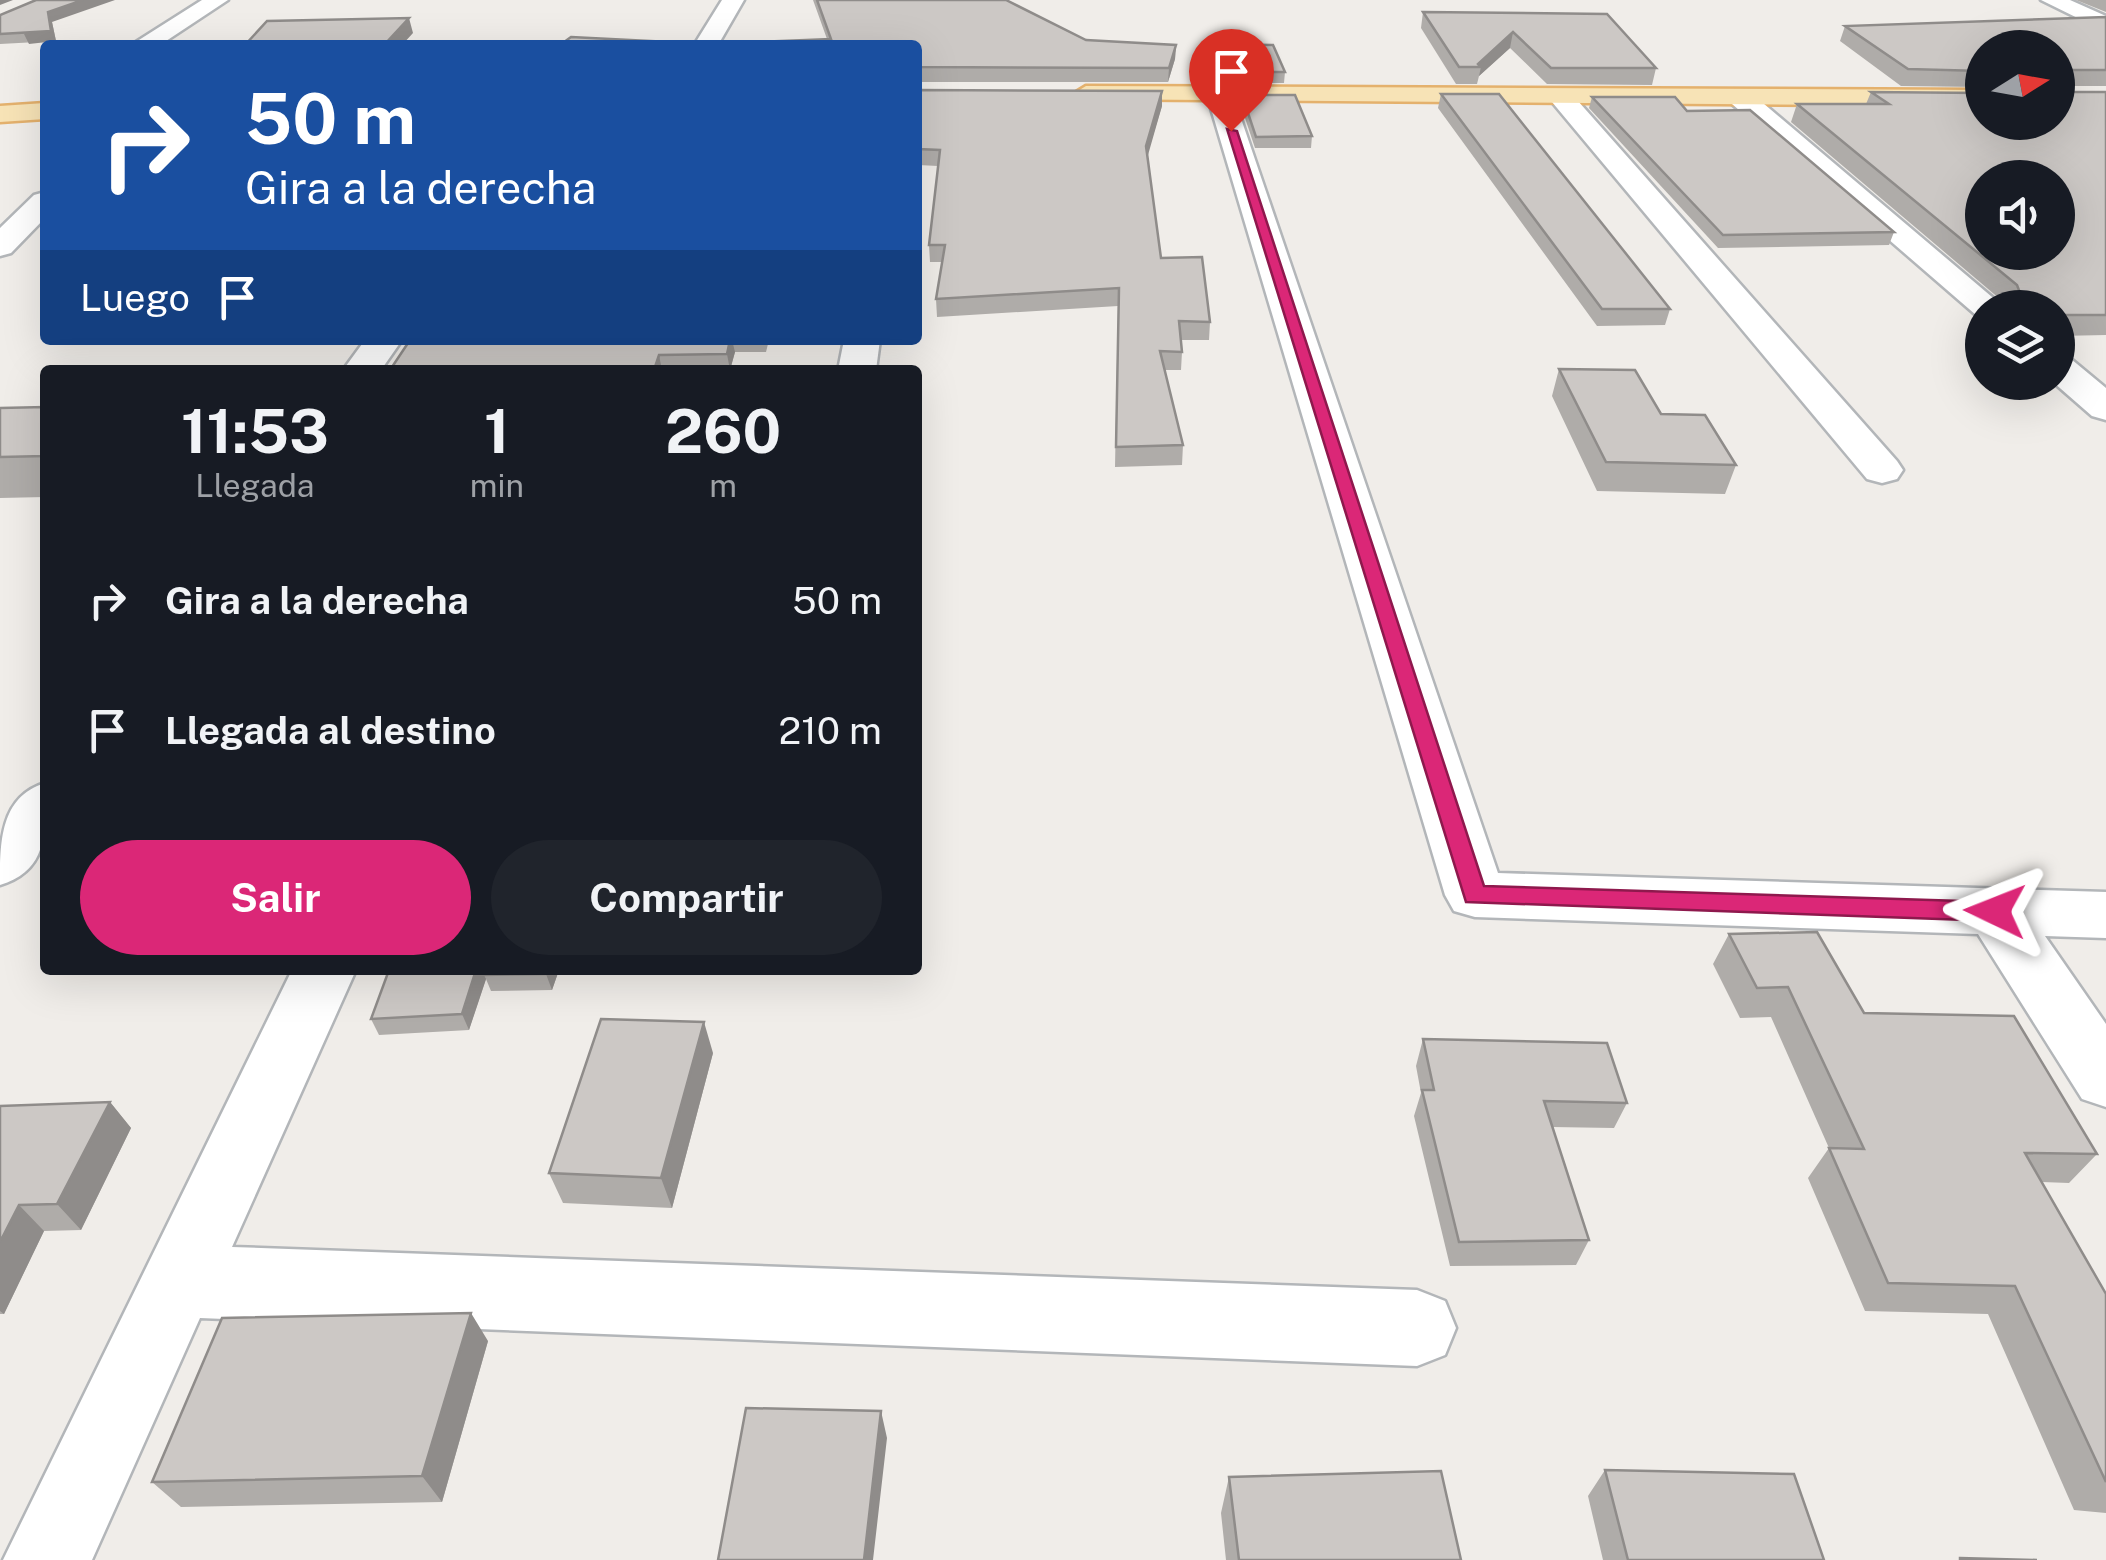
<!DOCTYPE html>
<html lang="es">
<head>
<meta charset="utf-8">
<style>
	body { margin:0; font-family:"Public Sans",sans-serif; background:#20242c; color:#f1f3f6; height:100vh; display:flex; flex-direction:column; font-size:38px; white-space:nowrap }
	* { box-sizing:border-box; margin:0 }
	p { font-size:32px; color:#9ea1a6 }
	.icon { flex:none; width:55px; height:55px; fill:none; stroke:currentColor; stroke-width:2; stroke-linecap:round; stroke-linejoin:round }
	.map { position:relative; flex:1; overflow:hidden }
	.sheet { position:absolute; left:40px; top:365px; width:882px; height:610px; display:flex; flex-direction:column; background:#171b24; border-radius:10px; box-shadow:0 10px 40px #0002 }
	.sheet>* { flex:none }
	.guide { position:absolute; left:40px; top:40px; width:882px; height:305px; border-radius:10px; box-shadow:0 10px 40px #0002; background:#1a4fa0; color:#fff; overflow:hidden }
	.needle { width:65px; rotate:79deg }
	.tools { position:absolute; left:1965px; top:30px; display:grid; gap:20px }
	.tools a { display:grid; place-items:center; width:110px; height:110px; border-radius:50%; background:#171b24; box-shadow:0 10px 40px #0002; font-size:50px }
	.pin { position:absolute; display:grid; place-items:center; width:85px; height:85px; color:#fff; margin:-102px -42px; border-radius:50% 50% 50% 0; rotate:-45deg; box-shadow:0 0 10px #0007 }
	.pin .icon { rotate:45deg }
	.me { position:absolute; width:110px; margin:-55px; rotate:272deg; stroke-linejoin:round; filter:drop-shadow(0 0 8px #0008) }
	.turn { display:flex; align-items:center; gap:35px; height:210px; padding:0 40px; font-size:45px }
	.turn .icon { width:130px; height:130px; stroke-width:2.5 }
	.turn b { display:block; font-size:70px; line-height:85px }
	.then { display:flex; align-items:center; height:95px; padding:0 40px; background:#0003; gap:20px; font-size:38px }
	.eta { display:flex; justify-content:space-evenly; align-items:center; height:170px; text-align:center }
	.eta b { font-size:60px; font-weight:700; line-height:70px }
	.button { display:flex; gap:20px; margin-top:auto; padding:20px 40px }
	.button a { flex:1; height:115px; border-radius:60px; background:#db2777; color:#fff; font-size:40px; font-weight:700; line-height:115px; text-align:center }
	.button a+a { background:#20242c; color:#f1f3f6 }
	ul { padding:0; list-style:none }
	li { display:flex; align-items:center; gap:30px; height:130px; padding:0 40px }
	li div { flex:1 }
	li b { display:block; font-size:38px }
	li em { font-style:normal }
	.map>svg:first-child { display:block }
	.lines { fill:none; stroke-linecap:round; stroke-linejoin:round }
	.minor-casing { stroke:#b3b6b9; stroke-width:5 }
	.major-casing { stroke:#e4b16d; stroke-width:5 }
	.minor { fill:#fff; fill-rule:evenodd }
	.major { fill:#f7e3b6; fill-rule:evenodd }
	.wall { fill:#afaca9 }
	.shaded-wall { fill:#8f8c8a }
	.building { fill:#ccc8c5; stroke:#8f8c8a; stroke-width:2.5; fill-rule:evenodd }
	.route { fill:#db2777; stroke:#8e194d; stroke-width:2.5 }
</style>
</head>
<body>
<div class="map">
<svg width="2106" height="1560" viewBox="0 0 2106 1560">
	<rect width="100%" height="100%" fill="#f0ede9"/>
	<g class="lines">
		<g class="minor-casing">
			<path id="minor" d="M 202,0 L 228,0 L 160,45 L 131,45 Z
				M 722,0 L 744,0 L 718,45 L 694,45 Z
				M 2041,0 L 2070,0 L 2106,16 L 2106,32 Z
				M 1220,87 L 1233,95 L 1498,873 L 2106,892 L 2106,938 L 2045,936 L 2106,1024 L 2106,1107 L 2082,1099 L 1978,934 L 1475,917 L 1454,911 L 1445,895 L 1207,95 Z
				M 1561,89 L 1570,92 L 1897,461 L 1903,470 L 1897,479 L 1882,483 L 1867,479 L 1552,102 L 1548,97 Z
				M 1741,90 L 1750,92 L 2005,308 L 1982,308 L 1982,317 L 1976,315 L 1732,104 L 1728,98 L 1732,92 Z
				M 45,192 L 45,218 L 11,253 L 0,256 L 0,228 L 34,195 Z
				M 365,340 L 402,340 L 381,370 L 343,370 Z
				M 844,340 L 880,340 L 876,370 L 838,370 Z
				M 2058,356 L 2071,359 L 2106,388 L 2106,420 L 2092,416 L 2053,382 L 2058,382 Z
				M 45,783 C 45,827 51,870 0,885 C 0,842 0,797 45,783 Z
				M 292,970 L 356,970 L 232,1247 L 1417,1290 L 1445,1301 L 1456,1328 L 1445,1355 L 1417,1366 L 200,1318 L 92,1560 L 3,1560 Z"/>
		</g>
		<g class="major-casing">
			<path id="major" d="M 1086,86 L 1982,90 L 1982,106 L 1077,99 L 1073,94 Z
				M 45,103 L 45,119 L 0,122 L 0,106 Z"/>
		</g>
		<use href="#minor" class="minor"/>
		<use href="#major" class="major"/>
	</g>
	<path class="wall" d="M 813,0 L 1006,0 L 1086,40 L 1176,45 L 1175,59 L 1168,82 L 918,82 L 918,45 L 827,39 Z
		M 2076,0 L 2106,0 L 2106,12 Z
		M 1423,12 L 1607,14 L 1656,68 L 1652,85 L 1547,84 L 1510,48 L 1479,76 L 1477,84 L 1456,84 L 1421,28 Z
		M 0,15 L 52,22 L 56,41 L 0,44 Z
		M 2106,17 L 2106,86 L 2063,86 L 2063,92 L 2106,92 L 2106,335 L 2058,336 L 2058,308 L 2008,308 L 2007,305 L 1791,122 L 1797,104 L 1866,104 L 1871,92 L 2058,122 L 1982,48 L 1982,87 L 1901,86 L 1840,41 L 1845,26 Z
		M 1214,44 L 1285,72 L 1284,83 L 1225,83 L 1213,55 Z
		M 918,90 L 1162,106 L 1147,155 L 1161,258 L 1210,322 L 1209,340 L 1181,340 L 1182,352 L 1181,370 L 1165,370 L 1183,445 L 1182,465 L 1115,467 L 1118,306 L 937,317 L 936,299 L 942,262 L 930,262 L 929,245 L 938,166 L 918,165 Z
		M 1441,94 L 1670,309 L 1665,325 L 1597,326 L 1438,108 Z
		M 1242,95 L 1312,136 L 1311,148 L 1255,148 L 1241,106 Z
		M 1592,97 L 1687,111 L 1894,232 L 1889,245 L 1718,248 L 1589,108 Z
		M 410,340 L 769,340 L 766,352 L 735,352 L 730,370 L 390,370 Z
		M 1559,369 L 1661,414 L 1736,465 L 1725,494 L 1597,491 L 1552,396 Z
		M 45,407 L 45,497 L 0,498 L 0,408 Z
		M 1729,934 L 1864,1013 L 2097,1154 L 2069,1183 L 2042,1182 L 2106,1294 L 2106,1513 L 2074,1510 L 1988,1314 L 1865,1311 L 1808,1178 L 1829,1148 L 1771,1017 L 1740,1018 L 1713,964 Z
		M 486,970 L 559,970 L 552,990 L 491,991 L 486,979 L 469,1030 L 379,1035 L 371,1019 Z
		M 1423,1039 L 1627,1103 L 1614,1128 L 1552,1127 L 1589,1240 L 1576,1265 L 1450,1266 L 1414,1116 L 1421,1093 L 1416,1066 Z
		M 713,1053 L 672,1208 L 563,1203 L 549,1173 Z
		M 110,1102 L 131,1128 L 81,1230 L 44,1231 L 4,1314 L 0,1314 L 0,1106 Z
		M 488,1341 L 442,1502 L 181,1507 L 152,1482 Z
		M 1605,1470 L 1824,1560 L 1603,1560 L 1588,1496 Z
		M 1229,1477 L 1461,1560 L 1226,1560 L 1221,1513 Z"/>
	<path class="shaded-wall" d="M 0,0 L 13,0 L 0,5 Z
		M 83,0 L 115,0 L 52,22 L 56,41 L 29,44 L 24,34 L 48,12 Z
		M 409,18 L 413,33 L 402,45 L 384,45 Z
		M 1513,32 L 1510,48 L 1479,76 L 1481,67 L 1478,64 Z
		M 1176,45 L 1175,59 L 1168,82 L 1169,68 Z
		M 1162,91 L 1162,106 L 1146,162 L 1146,146 Z
		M 730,340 L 732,340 L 735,352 L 730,370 L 727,354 Z
		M 659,355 L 662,370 L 654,370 Z
		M 476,970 L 485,970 L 484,975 L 486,979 L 469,1030 L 462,1014 Z
		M 547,970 L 559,970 L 552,990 L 546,974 Z
		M 704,1022 L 713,1053 L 672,1208 L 661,1178 Z
		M 110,1102 L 131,1128 L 81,1230 L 57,1204 Z
		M 19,1205 L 44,1231 L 4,1314 L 0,1311 L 0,1242 Z
		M 471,1313 L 488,1341 L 442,1502 L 422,1476 Z
		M 881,1411 L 887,1438 L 873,1560 L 864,1560 Z"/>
	<path class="building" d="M 36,0 L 83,0 L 48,12 L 51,31 L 0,34 L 0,15 Z
		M 817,0 L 1006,0 L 1086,40 L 1176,45 L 1169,68 L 918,67 L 918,45 L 674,45 L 831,39 Z
		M 1423,12 L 1607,14 L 1656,68 L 1551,68 L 1513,32 L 1478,64 L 1481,67 L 1459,67 Z
		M 2106,17 L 2106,70 L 2066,70 L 2062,73 L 2063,92 L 2106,92 L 2106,315 L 2058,315 L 2058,308 L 2048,308 L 2029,292 L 2020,293 L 2017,285 L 1797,104 L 1889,104 L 1871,92 L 1982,93 L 1982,122 L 2058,122 L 2058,48 L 1982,48 L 1982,71 L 1908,69 L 1845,26 ZM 1982,178 L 2058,178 L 2058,252 L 1982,252 Z
		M 409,18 L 384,45 L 245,45 L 267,21 Z
		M 571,37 L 668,42 L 666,45 L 532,45 L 534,44 L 560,45 Z
		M 1214,44 L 1273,45 L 1285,72 L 1226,72 Z
		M 918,90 L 1162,91 L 1146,146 L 1161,258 L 1202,257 L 1210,322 L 1179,321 L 1182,352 L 1160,351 L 1183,445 L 1116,447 L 1119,288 L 936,299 L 945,245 L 929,245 L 940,150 L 918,149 Z
		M 1441,94 L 1499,94 L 1670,309 L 1602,309 Z
		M 1242,95 L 1295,95 L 1312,136 L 1256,137 Z
		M 1592,97 L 1675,97 L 1687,111 L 1750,110 L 1894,232 L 1723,235 Z
		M 410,340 L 730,340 L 727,354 L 659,355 L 654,370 L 390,370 Z
		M 1559,369 L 1635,370 L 1661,414 L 1705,415 L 1736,465 L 1606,462 Z
		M 45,407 L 45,456 L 0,457 L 0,408 Z
		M 1817,932 L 1864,1013 L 2014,1016 L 2097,1154 L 2025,1153 L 2106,1294 L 2106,1482 L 2015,1286 L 1888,1283 L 1829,1148 L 1864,1149 L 1788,987 L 1757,988 L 1729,934 Z
		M 389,970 L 476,970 L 462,1014 L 371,1019 Z
		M 486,970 L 547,970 L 546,974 L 484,975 Z
		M 601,1019 L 704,1022 L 661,1178 L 549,1173 Z
		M 1423,1039 L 1607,1043 L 1627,1103 L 1544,1101 L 1589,1240 L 1459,1242 L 1422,1090 L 1434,1090 Z
		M 110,1102 L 57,1204 L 19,1205 L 0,1242 L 0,1106 Z
		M 471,1313 L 422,1476 L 152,1482 L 222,1318 Z
		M 746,1408 L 881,1411 L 864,1560 L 718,1560 Z
		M 1605,1470 L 1794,1474 L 1824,1560 L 1628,1560 Z
		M 1441,1471 L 1461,1560 L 1239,1560 L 1229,1477 Z
		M 1960,1558 L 2037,1560 L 1960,1560 Z"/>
	<path class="route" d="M 1227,129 L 1237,131 L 1484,886 L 1995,902 L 2004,905 L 2007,911 L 2004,918 L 1995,921 L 1466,902 Z"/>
</svg>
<div class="tools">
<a><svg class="needle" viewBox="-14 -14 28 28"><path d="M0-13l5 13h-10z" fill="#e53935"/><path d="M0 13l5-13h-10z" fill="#9ea1a6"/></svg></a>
<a><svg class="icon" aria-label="sound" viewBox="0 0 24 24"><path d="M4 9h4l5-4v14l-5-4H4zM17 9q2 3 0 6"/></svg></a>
<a><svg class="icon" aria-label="layers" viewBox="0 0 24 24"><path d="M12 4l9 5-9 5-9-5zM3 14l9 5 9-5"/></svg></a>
</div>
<div class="pin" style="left:1231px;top:131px;background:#d93025"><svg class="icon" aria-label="arrive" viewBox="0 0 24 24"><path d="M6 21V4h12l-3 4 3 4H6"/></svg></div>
<svg class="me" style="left:1995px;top:911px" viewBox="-20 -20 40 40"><path d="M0-17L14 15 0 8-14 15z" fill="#db2777" stroke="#fff" stroke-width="4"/></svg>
<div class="guide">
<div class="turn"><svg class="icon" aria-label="right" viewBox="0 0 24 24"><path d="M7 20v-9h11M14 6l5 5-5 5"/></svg><div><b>50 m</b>Gira a la derecha</div></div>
<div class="then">Luego<svg class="icon" aria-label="arrive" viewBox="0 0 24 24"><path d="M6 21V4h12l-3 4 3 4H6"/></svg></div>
</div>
<section class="sheet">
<div class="eta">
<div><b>11:53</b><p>Llegada</p></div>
<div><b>1</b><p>min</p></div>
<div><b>260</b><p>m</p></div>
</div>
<ul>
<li><svg class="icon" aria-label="right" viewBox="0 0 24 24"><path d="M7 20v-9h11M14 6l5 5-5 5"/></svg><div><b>Gira a la derecha</b></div><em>50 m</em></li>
<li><svg class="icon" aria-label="arrive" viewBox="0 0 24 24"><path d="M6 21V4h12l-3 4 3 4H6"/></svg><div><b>Llegada al destino</b></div><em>210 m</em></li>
</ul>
<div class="button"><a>Salir</a><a>Compartir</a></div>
</section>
</div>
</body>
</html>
